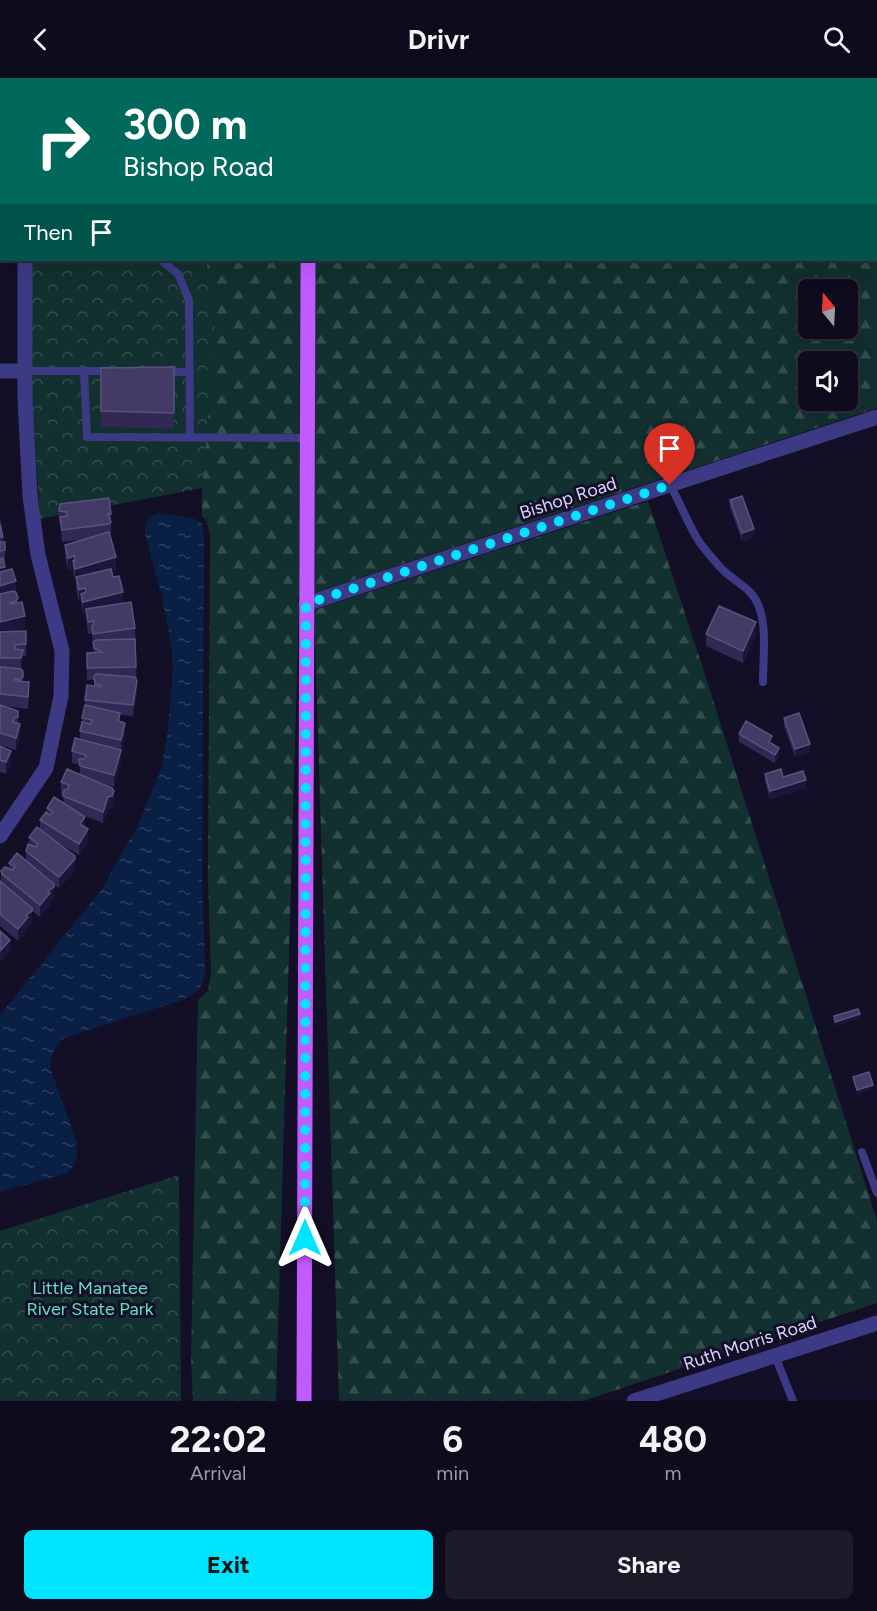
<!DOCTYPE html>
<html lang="en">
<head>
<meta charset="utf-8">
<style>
	body { margin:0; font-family:Figtree,sans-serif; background:#1c1929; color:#f1f3f6; height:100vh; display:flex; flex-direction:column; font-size:22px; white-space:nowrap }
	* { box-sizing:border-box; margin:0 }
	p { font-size:20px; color:#9b9ba3 }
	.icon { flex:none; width:33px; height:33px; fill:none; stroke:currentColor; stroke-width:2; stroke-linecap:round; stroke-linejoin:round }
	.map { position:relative; height:1323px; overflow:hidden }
	.sheet { display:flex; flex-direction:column; background:#0e0b1c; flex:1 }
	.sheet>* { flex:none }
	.banner { position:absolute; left:0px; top:0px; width:878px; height:183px; box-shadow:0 6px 24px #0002,0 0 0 2px #2e2b3b; background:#00695c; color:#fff; overflow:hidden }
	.needle { width:39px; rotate:342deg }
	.buttons { position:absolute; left:798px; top:201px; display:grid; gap:12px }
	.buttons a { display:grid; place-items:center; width:60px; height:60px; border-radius:9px; background:#0e0b1c; box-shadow:0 6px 24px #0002,0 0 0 2px #2e2b3b; font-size:30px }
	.pin { position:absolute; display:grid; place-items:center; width:51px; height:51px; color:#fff; margin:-62px -26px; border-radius:50% 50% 50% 0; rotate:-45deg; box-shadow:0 0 6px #0007 }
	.pin .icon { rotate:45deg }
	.me { position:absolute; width:66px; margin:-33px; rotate:0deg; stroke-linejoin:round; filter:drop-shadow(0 0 4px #0008) }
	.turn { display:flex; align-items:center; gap:21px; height:126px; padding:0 24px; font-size:27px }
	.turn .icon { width:78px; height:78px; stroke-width:2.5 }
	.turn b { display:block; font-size:42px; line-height:51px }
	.then { display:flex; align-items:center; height:57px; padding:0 24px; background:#0003; gap:12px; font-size:22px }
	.eta { display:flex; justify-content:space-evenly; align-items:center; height:102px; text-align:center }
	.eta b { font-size:36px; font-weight:700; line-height:42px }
	.cta { display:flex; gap:12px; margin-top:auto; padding:12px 24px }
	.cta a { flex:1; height:69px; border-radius:9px; background:#00e5ff; color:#111; font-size:24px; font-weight:700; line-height:69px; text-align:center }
	.cta a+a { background:#1c1929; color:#f1f3f6 }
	header { display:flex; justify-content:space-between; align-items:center; height:78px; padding:0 24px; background:#0e0b1c; font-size:27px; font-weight:700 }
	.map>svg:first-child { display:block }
	.forest { fill:url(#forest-firs); fill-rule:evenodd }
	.park { fill:url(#park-crowns) }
	.water { fill:url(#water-ripples) }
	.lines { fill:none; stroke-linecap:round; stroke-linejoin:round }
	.lane { stroke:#3d3a85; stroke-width:8 }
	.street { stroke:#3d3a85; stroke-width:15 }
	.secondary { stroke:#6f6bff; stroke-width:15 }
	.primary { stroke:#c25bff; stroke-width:15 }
	.wall { fill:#312854 }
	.shaded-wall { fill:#1d163a }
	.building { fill:#433a66; stroke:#5a527e; stroke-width:1.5 }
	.route { stroke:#00e5ff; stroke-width:10; stroke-dasharray:0 18 }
	.labels { text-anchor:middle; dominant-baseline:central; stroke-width:6; stroke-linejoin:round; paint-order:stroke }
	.street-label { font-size:18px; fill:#d9d4ff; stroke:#130f26 }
	.park-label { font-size:18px; fill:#5fe0c0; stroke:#130f26 }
</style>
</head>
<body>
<header><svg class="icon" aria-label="back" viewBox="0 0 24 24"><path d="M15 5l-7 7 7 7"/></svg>Drivr<svg class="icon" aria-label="search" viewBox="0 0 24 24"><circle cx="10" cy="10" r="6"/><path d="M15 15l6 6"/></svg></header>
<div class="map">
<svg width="877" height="1323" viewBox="0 0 877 1323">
	<defs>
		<pattern id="forest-firs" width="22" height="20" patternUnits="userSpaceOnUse" patternTransform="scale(1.5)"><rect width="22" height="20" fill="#12302f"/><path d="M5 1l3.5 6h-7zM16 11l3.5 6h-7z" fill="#344d4e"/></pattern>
		<pattern id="park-crowns" width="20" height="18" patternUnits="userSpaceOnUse" patternTransform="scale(1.5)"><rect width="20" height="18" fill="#12302f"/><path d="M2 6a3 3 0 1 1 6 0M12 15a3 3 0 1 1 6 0" fill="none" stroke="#344d4e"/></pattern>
		<pattern id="water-ripples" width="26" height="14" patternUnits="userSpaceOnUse" patternTransform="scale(1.5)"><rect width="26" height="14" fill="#0a1f44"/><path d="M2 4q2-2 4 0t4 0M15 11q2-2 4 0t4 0" fill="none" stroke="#2d3f60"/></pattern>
	</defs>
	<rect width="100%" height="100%" fill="#130f26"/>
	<path class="forest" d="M 201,0 L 301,0 L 201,2 Z
		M 316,0 L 877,0 L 877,330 L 314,515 L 315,182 L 876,182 L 876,2 ZM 808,212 L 848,212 L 848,250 L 808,250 ZM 808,284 L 848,284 L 848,322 L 808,322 Z
		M 206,182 L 300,182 L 299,520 L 297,521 L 299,527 L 276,1323 L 193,1323 L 191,1280 L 198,922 L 208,913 L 211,895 L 208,801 L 210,458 L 207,443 L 202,438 L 202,410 L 215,252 Z
		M 648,423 L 708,606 L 877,1143 L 877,1225 L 583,1323 L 339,1323 L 314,532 Z"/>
	<path class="park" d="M 0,0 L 49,0 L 2,2 L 1,108 Z
		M 32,182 L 206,182 L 215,252 L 202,410 L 40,441 L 32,320 Z
		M 179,1097 L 181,1323 L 0,1323 L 0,1153 Z"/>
	<path class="water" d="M 55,0 L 175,0 L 175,1 L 55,1 Z
		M 158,435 L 195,441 L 202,446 L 204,457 L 202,800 L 205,895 C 201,914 197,916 179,923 L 64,960 C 54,969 51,976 50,989 L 77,1065 C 78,1078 77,1085 67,1095 L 0,1114 L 0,937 L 101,812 L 138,747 L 161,690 L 168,651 L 173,589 L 171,566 L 162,519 L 145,456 C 145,445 147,439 158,435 Z"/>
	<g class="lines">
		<path class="lane" d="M 161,182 L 178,196 L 189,222 L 190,360
			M 84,292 L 87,359 L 307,360
			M 24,293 L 111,293
			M 163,294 L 190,294
			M 670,407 C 681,426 688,447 700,465 C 707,474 716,485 724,493 C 738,506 753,511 759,529 C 767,549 763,582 763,604
			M 862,1074 L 877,1115
			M 775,1278 L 793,1323"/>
		<path class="street" d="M 0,293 L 24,293
			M 306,526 L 877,339
			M 0,758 L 46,690 L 61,618 L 62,573 L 38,477 L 30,418 L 25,320 L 25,182
			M 634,1323 L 877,1245"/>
		<path class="secondary" d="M 0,124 L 2,124
			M 0,155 L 2,155"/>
		<path class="primary" d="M 308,2 L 308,0
			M 304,1323 L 308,182"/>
	</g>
	<path class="wall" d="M 174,289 L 174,351 L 101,349 L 101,290 Z
		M 730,422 L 754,459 L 742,463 L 730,430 Z
		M 59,433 L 111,436 L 111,455 L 110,458 L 116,491 L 111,493 L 113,499 L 123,525 L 135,550 L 137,615 L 133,638 L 120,637 L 120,644 L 125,657 L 121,674 L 121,683 L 114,709 L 104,706 L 114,725 L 112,730 L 108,731 L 103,745 L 82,737 L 88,763 L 79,777 L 54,762 L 75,790 L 75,793 L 59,810 L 54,807 L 54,821 L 50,824 L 50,827 L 40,839 L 32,833 L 32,845 L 28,848 L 28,851 L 18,863 L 0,848 L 0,803 L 1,804 L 1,793 L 9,791 L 9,785 L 26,782 L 26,773 L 29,766 L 29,759 L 40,751 L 40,742 L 47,735 L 47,730 L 63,725 L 64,717 L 61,716 L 61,704 L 80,696 L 80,687 L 72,685 L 72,673 L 80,662 L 80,653 L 85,627 L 85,622 L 94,608 L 94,602 L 87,602 L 87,575 L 94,575 L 92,555 L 88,556 L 86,535 L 83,536 L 81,523 L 79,524 L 76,511 L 76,503 L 73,495 L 73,491 L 68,492 L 65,479 L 65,467 L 86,461 L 62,464 L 60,445 L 59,445 Z
		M 0,437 L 3,464 L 5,464 L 5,476 L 4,484 L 5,493 L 16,514 L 18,525 L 25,550 L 9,554 L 26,553 L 26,578 L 23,578 L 21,591 L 23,604 L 29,616 L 28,631 L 3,628 L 18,633 L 18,645 L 20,658 L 16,672 L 0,667 Z
		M 706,556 L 756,556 L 743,585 L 706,568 Z
		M 784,640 L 810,674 L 795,679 L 784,648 Z
		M 739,656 L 772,666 L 779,678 L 775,685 L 739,664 Z
		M 0,668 L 11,685 L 6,696 L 0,694 Z
		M 765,696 L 783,699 L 806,710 L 770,721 L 765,704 Z"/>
	<path class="shaded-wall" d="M 754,451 L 754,459 L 742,463 L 742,455 Z
		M 74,478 L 74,488 L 73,483 L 73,491 L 68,492 L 68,480 Z
		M 116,479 L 116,491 L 77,503 L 76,499 L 75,503 L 75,491 Z
		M 5,489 L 5,501 L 0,502 L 0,490 Z
		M 16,503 L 16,515 L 0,519 L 0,508 Z
		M 85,510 L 85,522 L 81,516 L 81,523 L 79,524 L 79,512 Z
		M 123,514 L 123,526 L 86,531 L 86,535 L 83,536 L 83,524 Z
		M 25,538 L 25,550 L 0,556 L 0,544 Z
		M 756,544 L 756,556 L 743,585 L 743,573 Z
		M 23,572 L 23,584 L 21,591 L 21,580 Z
		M 137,603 L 137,615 L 133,638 L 133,627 Z
		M 125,645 L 125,657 L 121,674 L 121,662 Z
		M 20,646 L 20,658 L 16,672 L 16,660 Z
		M 810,666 L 810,674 L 795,679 L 795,671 Z
		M 779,670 L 779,678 L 775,685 L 775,677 Z
		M 121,672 L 121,683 L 114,709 L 114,697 Z
		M 11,673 L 11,685 L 6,696 L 6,684 Z
		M 806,702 L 806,710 L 770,721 L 770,713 Z
		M 114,713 L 114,725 L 112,730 L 108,731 L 103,745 L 103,734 L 108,719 Z
		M 85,739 L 85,751 L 80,746 Z
		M 88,751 L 88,763 L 79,777 L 79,766 Z
		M 75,778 L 75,793 L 59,810 L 59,799 Z
		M 54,809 L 54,821 L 50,824 L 50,827 L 40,839 L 40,827 L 48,813 Z
		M 32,833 L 32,845 L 28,848 L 28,851 L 18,863 L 18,851 L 26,837 Z
		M 10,862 L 10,873 L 0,885 L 0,873 Z
		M 860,936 L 860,940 L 835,948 L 835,944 Z
		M 873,1007 L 873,1011 L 857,1016 L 857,1012 Z"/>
	<path class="building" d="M 174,289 L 174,335 L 101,333 L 101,290 Z
		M 742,418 L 754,451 L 742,455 L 730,422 Z
		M 109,420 L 111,436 L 108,436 L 111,444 L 109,446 L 62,452 L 60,439 L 67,438 L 67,434 L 59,433 L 60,426 Z
		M 0,446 L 3,459 L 0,459 Z
		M 109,454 L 116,479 L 75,491 L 73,483 L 75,482 L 74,478 L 68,480 L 65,467 Z
		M 0,464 L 5,464 L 5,472 L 0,473 Z
		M 3,480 L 5,489 L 0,490 L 0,481 Z
		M 12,491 L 16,503 L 0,508 L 0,494 Z
		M 111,491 L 113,499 L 119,498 L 123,514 L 83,524 L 81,516 L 86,514 L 85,510 L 79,512 L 76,499 Z
		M 13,513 L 16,514 L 18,520 L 16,523 L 10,525 L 11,526 L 22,524 L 25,538 L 0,544 L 0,516 Z
		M 131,524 L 135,550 L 93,556 L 92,548 L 94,547 L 94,543 L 88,544 L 86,531 Z
		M 719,528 L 756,544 L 743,573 L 706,556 Z
		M 26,553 L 26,566 L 15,567 L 15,571 L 23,572 L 21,580 L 0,580 L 0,554 Z
		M 135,561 L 136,589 L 87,590 L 87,575 L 102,574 L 94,570 L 93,564 L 96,562 Z
		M 0,589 L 21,591 L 23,593 L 23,599 L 20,602 L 14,601 L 14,603 L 29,604 L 28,619 L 0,616 Z
		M 96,596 L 135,599 L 137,603 L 133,627 L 85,622 L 87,607 L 101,609 L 101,607 L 95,606 L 94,598 Z
		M 0,627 L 18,633 L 18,639 L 14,640 L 13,644 L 20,646 L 16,660 L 0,655 Z
		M 85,627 L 120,635 L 118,643 L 125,645 L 121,662 L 80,653 L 82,644 L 91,646 L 92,642 L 82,640 Z
		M 799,635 L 810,666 L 795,671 L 784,640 Z
		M 746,643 L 772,658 L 769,664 L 779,670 L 775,677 L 739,656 Z
		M 75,660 L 121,672 L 114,697 L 80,688 L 79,681 L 85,681 L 86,677 L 72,673 Z
		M 0,668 L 11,673 L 6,684 L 0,682 Z
		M 67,691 L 112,710 L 114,713 L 112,718 L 108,719 L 103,734 L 63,718 L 64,712 L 68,711 L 69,707 L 61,704 Z
		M 781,691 L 783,699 L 803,693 L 806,702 L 770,713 L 765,696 Z
		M 54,719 L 85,739 L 80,746 L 88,751 L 79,766 L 40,742 L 46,734 L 50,737 L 53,734 L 47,730 Z
		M 37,749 L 75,778 L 75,781 L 59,799 L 26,773 L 28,766 L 36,769 L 38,766 L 29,759 Z
		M 17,775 L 54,806 L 54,809 L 48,813 L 50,815 L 40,827 L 2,796 L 1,793 L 5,789 L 12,792 L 15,789 L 9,785 Z
		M 0,803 L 32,830 L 32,833 L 26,837 L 28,839 L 18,851 L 0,836 Z
		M 0,853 L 10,862 L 0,873 Z
		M 858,931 L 860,936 L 835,944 L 834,938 Z
		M 869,994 L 873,1007 L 857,1012 L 853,999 Z"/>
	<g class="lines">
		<path class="route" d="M 305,1160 L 306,526 L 670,407"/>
	</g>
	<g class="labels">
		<g class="street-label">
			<text transform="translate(568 420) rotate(-18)">Bishop Road</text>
			<text transform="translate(750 1265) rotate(-18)">Ruth Morris Road</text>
		</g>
		<g class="park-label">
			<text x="90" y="1210">Little Manatee<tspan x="90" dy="21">River State Park</tspan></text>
		</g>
	</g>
</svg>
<div class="buttons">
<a><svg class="needle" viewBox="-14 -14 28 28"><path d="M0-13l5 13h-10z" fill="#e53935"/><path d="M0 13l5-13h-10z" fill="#9b9ba3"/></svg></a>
<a><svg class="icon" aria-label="sound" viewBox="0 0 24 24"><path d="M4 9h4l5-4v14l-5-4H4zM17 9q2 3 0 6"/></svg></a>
</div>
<div class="pin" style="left:670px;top:407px;background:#d93025"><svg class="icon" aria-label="arrive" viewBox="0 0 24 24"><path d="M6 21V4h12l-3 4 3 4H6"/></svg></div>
<svg class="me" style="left:305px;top:1160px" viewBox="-20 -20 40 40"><path d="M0-17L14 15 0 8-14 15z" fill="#00e5ff" stroke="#fff" stroke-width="4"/></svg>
<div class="banner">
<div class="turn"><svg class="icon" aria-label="right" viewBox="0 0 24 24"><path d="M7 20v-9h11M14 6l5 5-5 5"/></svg><div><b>300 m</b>Bishop Road</div></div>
<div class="then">Then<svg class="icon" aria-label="arrive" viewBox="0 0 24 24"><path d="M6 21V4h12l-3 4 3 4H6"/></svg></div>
</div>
</div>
<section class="sheet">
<div class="eta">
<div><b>22:02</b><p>Arrival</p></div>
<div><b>6</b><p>min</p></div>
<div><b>480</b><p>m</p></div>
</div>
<div class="cta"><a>Exit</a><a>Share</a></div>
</section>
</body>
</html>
